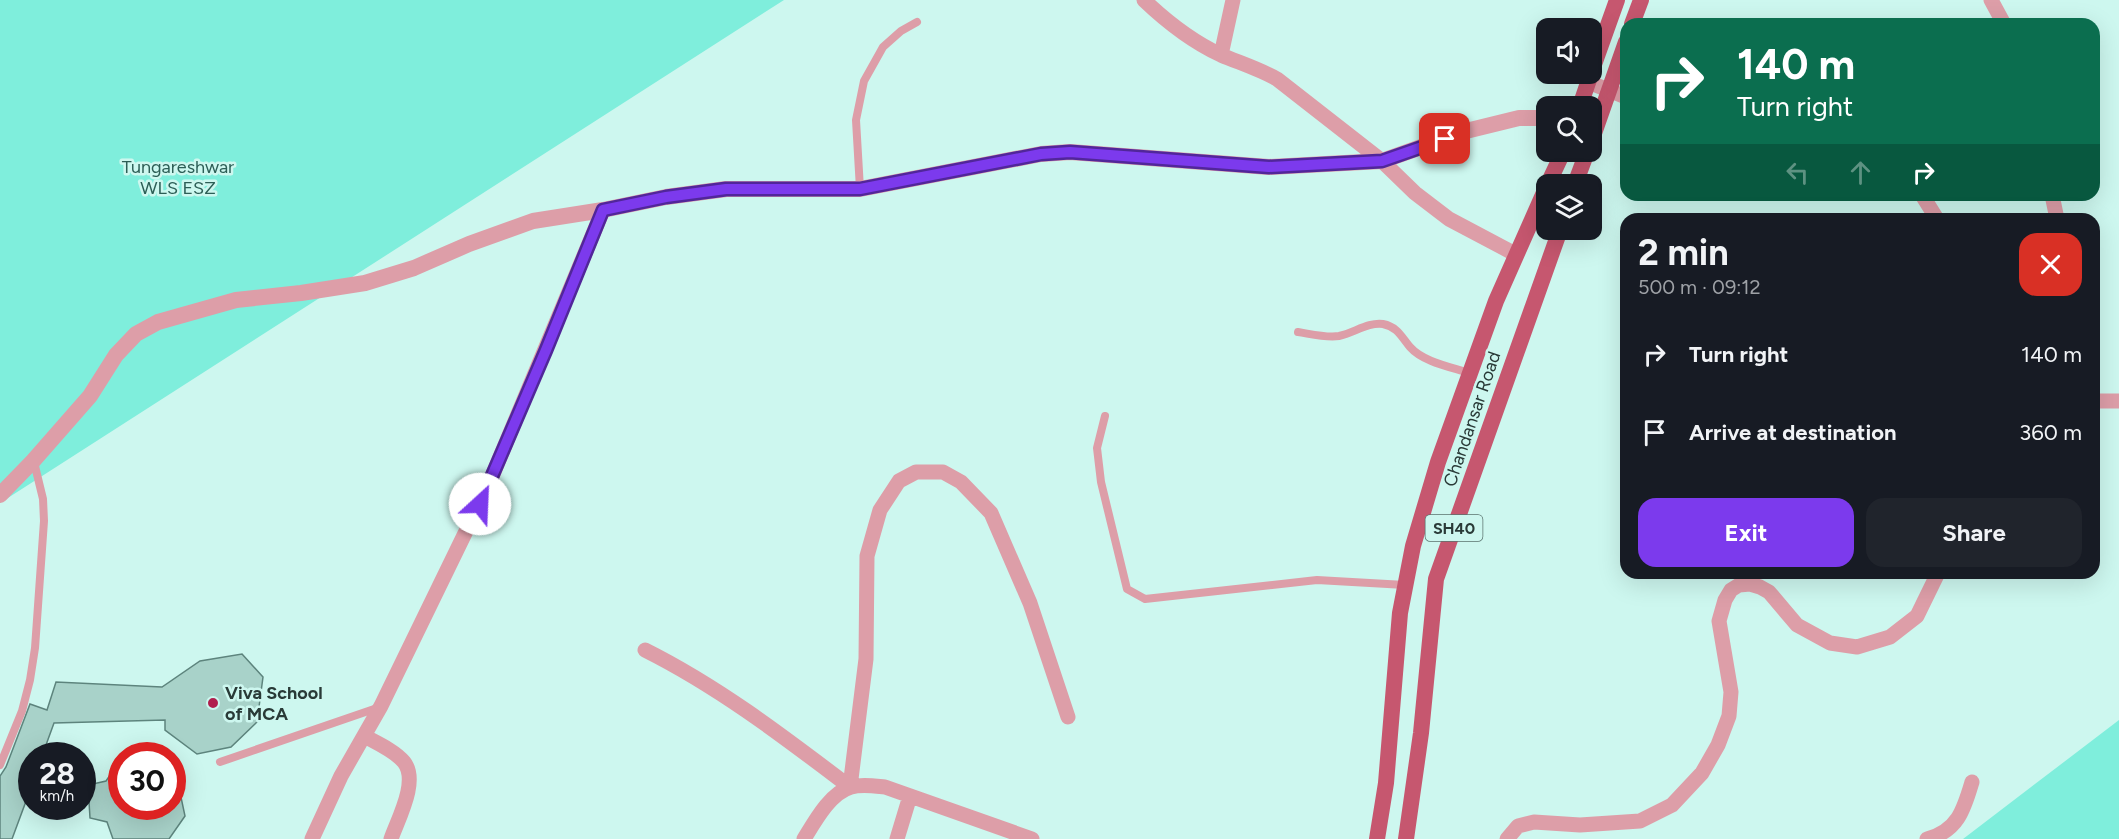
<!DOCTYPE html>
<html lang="en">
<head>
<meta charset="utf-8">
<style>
	body { margin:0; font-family:Figtree,sans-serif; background:#20242c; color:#f1f3f6; height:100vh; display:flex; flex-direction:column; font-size:22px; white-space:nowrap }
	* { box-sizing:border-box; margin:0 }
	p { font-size:20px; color:#9ea1a6 }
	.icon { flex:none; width:33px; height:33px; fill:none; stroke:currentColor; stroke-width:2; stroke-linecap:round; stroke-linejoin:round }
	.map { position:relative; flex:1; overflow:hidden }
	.panel { position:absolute; left:1620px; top:213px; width:480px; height:366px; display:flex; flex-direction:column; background:#171b24; border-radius:18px; box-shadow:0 6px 24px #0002 }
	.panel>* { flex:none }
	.hud { position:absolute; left:1620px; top:18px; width:480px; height:183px; border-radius:18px; box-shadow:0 6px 24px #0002; background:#0b6e4f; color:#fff; overflow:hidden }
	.controls { position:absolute; left:1536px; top:18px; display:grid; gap:12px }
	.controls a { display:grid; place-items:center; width:66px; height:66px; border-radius:12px; background:#171b24; box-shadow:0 6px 24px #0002; font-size:30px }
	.speed { position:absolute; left:18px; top:742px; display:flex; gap:12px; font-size:30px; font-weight:700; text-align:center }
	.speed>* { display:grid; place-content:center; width:78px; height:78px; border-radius:50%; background:#171b24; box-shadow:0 6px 24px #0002; line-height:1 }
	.speed small { font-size:15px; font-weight:400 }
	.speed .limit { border:9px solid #d22; background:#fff; color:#111 }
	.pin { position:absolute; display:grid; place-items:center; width:51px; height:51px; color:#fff; margin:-26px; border-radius:12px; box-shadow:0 3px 9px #0006 }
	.me { position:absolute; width:66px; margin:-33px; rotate:25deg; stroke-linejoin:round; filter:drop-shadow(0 0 4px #0008) }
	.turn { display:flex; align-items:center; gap:21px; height:126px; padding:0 18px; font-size:27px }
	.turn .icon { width:78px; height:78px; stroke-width:2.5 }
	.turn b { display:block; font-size:42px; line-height:51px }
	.lanes { display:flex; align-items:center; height:57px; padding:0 18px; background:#0003; justify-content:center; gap:30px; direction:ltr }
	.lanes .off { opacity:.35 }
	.round { display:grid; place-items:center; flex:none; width:63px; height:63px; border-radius:18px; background:#20242c }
	.head { display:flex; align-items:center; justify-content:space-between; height:102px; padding:0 18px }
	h1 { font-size:36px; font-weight:700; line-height:45px }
	.button { display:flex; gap:12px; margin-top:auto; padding:12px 18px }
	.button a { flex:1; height:69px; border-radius:18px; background:#7c3aed; color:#fff; font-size:24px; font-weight:700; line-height:69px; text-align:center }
	.button a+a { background:#20242c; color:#f1f3f6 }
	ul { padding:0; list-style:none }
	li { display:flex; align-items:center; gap:18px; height:78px; padding:0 18px }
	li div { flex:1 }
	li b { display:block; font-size:22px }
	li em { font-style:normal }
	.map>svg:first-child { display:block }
	.green { fill:#7feedc }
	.building { fill:#a8d2c9; stroke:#5d847d; stroke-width:1.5 }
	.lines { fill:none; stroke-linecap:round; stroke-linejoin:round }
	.service { stroke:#dd9ea8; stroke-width:8 }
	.minor { stroke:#dd9ea8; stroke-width:15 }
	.tertiary { stroke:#dd9ea8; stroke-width:16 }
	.primary { stroke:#c6576f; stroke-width:16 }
	.route-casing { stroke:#51269a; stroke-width:15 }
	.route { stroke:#7c3aed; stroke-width:10 }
	.poi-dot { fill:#b01e4d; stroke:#cdf7ef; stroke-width:2 }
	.labels { text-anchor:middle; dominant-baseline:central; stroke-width:5; stroke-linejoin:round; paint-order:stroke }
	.shield { fill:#cdf7ef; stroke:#5a736e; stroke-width:1.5 }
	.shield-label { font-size:16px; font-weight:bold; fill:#293a37 }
	.park-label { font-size:18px; fill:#2c5e56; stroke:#cdf7ef }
	.street-label { font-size:18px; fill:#293a37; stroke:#cdf7ef }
	.poi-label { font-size:18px; font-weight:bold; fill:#293a37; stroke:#cdf7ef; text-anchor:start }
</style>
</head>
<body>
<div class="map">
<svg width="2119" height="839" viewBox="0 0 2119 839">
	<rect width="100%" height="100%" fill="#cdf7ef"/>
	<path class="green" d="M 0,0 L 784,0 L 0,503 Z
		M 2119,720 L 2119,839 L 1963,839 Z"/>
	<path class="building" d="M 242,654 L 263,677 L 257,722 L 231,747 L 197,754 L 165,730 L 165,720 L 54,723 L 42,756 L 32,756 L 32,785 L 12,839 L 0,839 L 0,776 L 6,767 L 30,704 L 47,710 L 56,682 L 162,687 L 200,661 Z
		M 122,758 L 122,807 L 172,807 L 172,784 L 178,783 L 185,816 L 169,839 L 113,839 L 107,822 L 90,818 L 88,785 L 106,781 Z"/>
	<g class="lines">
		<path class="service" d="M 860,189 L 856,120 L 864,81 L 883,47 L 901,31 L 917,22
			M 1298,332 C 1311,334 1326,338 1339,336 C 1354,333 1368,322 1383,324 C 1398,327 1402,338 1410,347 C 1423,362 1451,367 1469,373
			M 1105,416 L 1097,448 L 1101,482 L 1127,589 L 1145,599 L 1317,580 L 1405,585
			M 220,762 L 380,707
			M 0,765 L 22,711 L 30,680 L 35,648 L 44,521 L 43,499 L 34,462"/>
		<path class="minor" d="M 1144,0 C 1167,22 1191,41 1221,55 C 1240,63 1259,69 1277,79 L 1382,161 L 1415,193 L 1449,219 L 1515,254
			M 1991,0 L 2004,24
			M 1221,55 L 1233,0
			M 1588,82 L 1626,97
			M 1922,195 L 1937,219
			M 2052,195 L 2057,219
			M 2094,401 L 2119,401
			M 645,650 C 719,687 784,737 850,787
			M 364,736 C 377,743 395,751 404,762 C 419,781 398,819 391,839
			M 850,787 L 866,659 L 867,556 L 880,510 L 899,481 L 916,472 L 943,472 L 961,482 L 991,513 L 1030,603 L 1068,717
			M 312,839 L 341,776 L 381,706 L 488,486 L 603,210
			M 804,839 C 815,821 830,793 851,787 C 862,784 874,786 885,787 L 1032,839
			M 897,839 L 910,796
			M 1507,839 L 1518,826 L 1534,822 L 1580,825 L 1640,821 L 1672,805 L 1702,773 L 1718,745 L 1729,716 L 1731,692 L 1719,621 L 1725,600 L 1731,590 L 1739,585 L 1750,584 L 1760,587 L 1769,592 L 1797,625 L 1830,643 L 1857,647 L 1890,637 L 1917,616 L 1938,573
			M 1927,839 C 1958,831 1964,809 1972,782"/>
		<path class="tertiary" d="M 0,495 L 33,461 L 90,396 L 116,355 L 136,334 L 158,322 L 236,300 L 301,293 L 365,283 L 414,268 L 469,244 L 533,221 L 603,210 L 666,197 L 726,189 L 860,189 L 1041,154 L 1070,152 L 1269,167 L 1382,161 L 1466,131 L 1519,118 L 1546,118"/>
		<path class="primary" d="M 1632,24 L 1641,0
			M 1592,70 L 1617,0
			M 1580,106 L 1591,74
			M 1592,139 L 1626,42
			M 1548,184 L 1563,152
			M 1575,184 L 1587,152
			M 1377,839 L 1386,783 L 1400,613 L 1413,546 L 1438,462 L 1496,301 L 1546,188
			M 1406,839 L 1421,733 L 1436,579 L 1560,230"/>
	</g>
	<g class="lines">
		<g class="route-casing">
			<path id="route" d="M 480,504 L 546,350 L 603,210 L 666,197 L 726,189 L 860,189 L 1041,154 L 1070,152 L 1269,167 L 1382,161 L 1445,139"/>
		</g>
		<use href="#route" class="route"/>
	</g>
	<circle class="poi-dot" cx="213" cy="703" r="6"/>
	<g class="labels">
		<rect class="shield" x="1425.5" y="515" width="57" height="26" rx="4.5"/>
		<g class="shield-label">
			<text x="1454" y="528">SH40</text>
		</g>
		<g class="park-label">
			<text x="178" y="167">Tungareshwar<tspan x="178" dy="21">WLS ESZ</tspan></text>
		</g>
		<g class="street-label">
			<text transform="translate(1472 419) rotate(-71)">Chandansar Road</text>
		</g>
		<g class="poi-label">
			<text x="225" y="693">Viva School<tspan x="225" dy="21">of MCA</tspan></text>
		</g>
	</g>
</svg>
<div class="controls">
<a><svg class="icon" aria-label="sound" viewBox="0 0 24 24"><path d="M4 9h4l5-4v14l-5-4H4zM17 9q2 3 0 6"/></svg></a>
<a><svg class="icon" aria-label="search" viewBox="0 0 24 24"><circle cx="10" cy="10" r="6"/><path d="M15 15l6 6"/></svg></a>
<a><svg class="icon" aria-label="layers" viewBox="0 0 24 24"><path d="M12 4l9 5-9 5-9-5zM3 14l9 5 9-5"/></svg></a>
</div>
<div class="speed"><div>28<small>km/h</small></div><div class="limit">30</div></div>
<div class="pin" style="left:1445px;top:139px;background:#d93025"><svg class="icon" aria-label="arrive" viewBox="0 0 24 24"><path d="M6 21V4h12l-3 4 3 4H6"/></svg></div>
<svg class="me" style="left:480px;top:504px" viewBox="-20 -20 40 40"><circle r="19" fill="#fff"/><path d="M0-13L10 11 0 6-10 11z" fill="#7c3aed"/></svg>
<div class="hud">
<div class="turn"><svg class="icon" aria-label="right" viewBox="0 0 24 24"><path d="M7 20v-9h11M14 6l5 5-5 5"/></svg><div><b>140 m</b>Turn right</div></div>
<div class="lanes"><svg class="icon off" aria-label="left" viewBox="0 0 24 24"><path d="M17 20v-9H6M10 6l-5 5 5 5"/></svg><svg class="icon off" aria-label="ahead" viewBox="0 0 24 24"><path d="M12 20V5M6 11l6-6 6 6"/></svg><svg class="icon" aria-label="right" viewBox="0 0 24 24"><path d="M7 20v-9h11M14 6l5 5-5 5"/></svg></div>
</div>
<section class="panel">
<div class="head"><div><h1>2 min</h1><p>500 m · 09:12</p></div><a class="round" style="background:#d93025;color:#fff"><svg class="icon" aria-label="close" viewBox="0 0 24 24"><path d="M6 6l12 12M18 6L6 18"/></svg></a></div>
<ul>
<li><svg class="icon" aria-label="right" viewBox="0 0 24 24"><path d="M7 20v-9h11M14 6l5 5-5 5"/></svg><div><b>Turn right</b></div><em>140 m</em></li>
<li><svg class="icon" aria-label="arrive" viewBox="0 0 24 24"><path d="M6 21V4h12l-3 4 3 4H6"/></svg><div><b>Arrive at destination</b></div><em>360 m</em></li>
</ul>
<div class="button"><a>Exit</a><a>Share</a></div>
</section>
</div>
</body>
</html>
